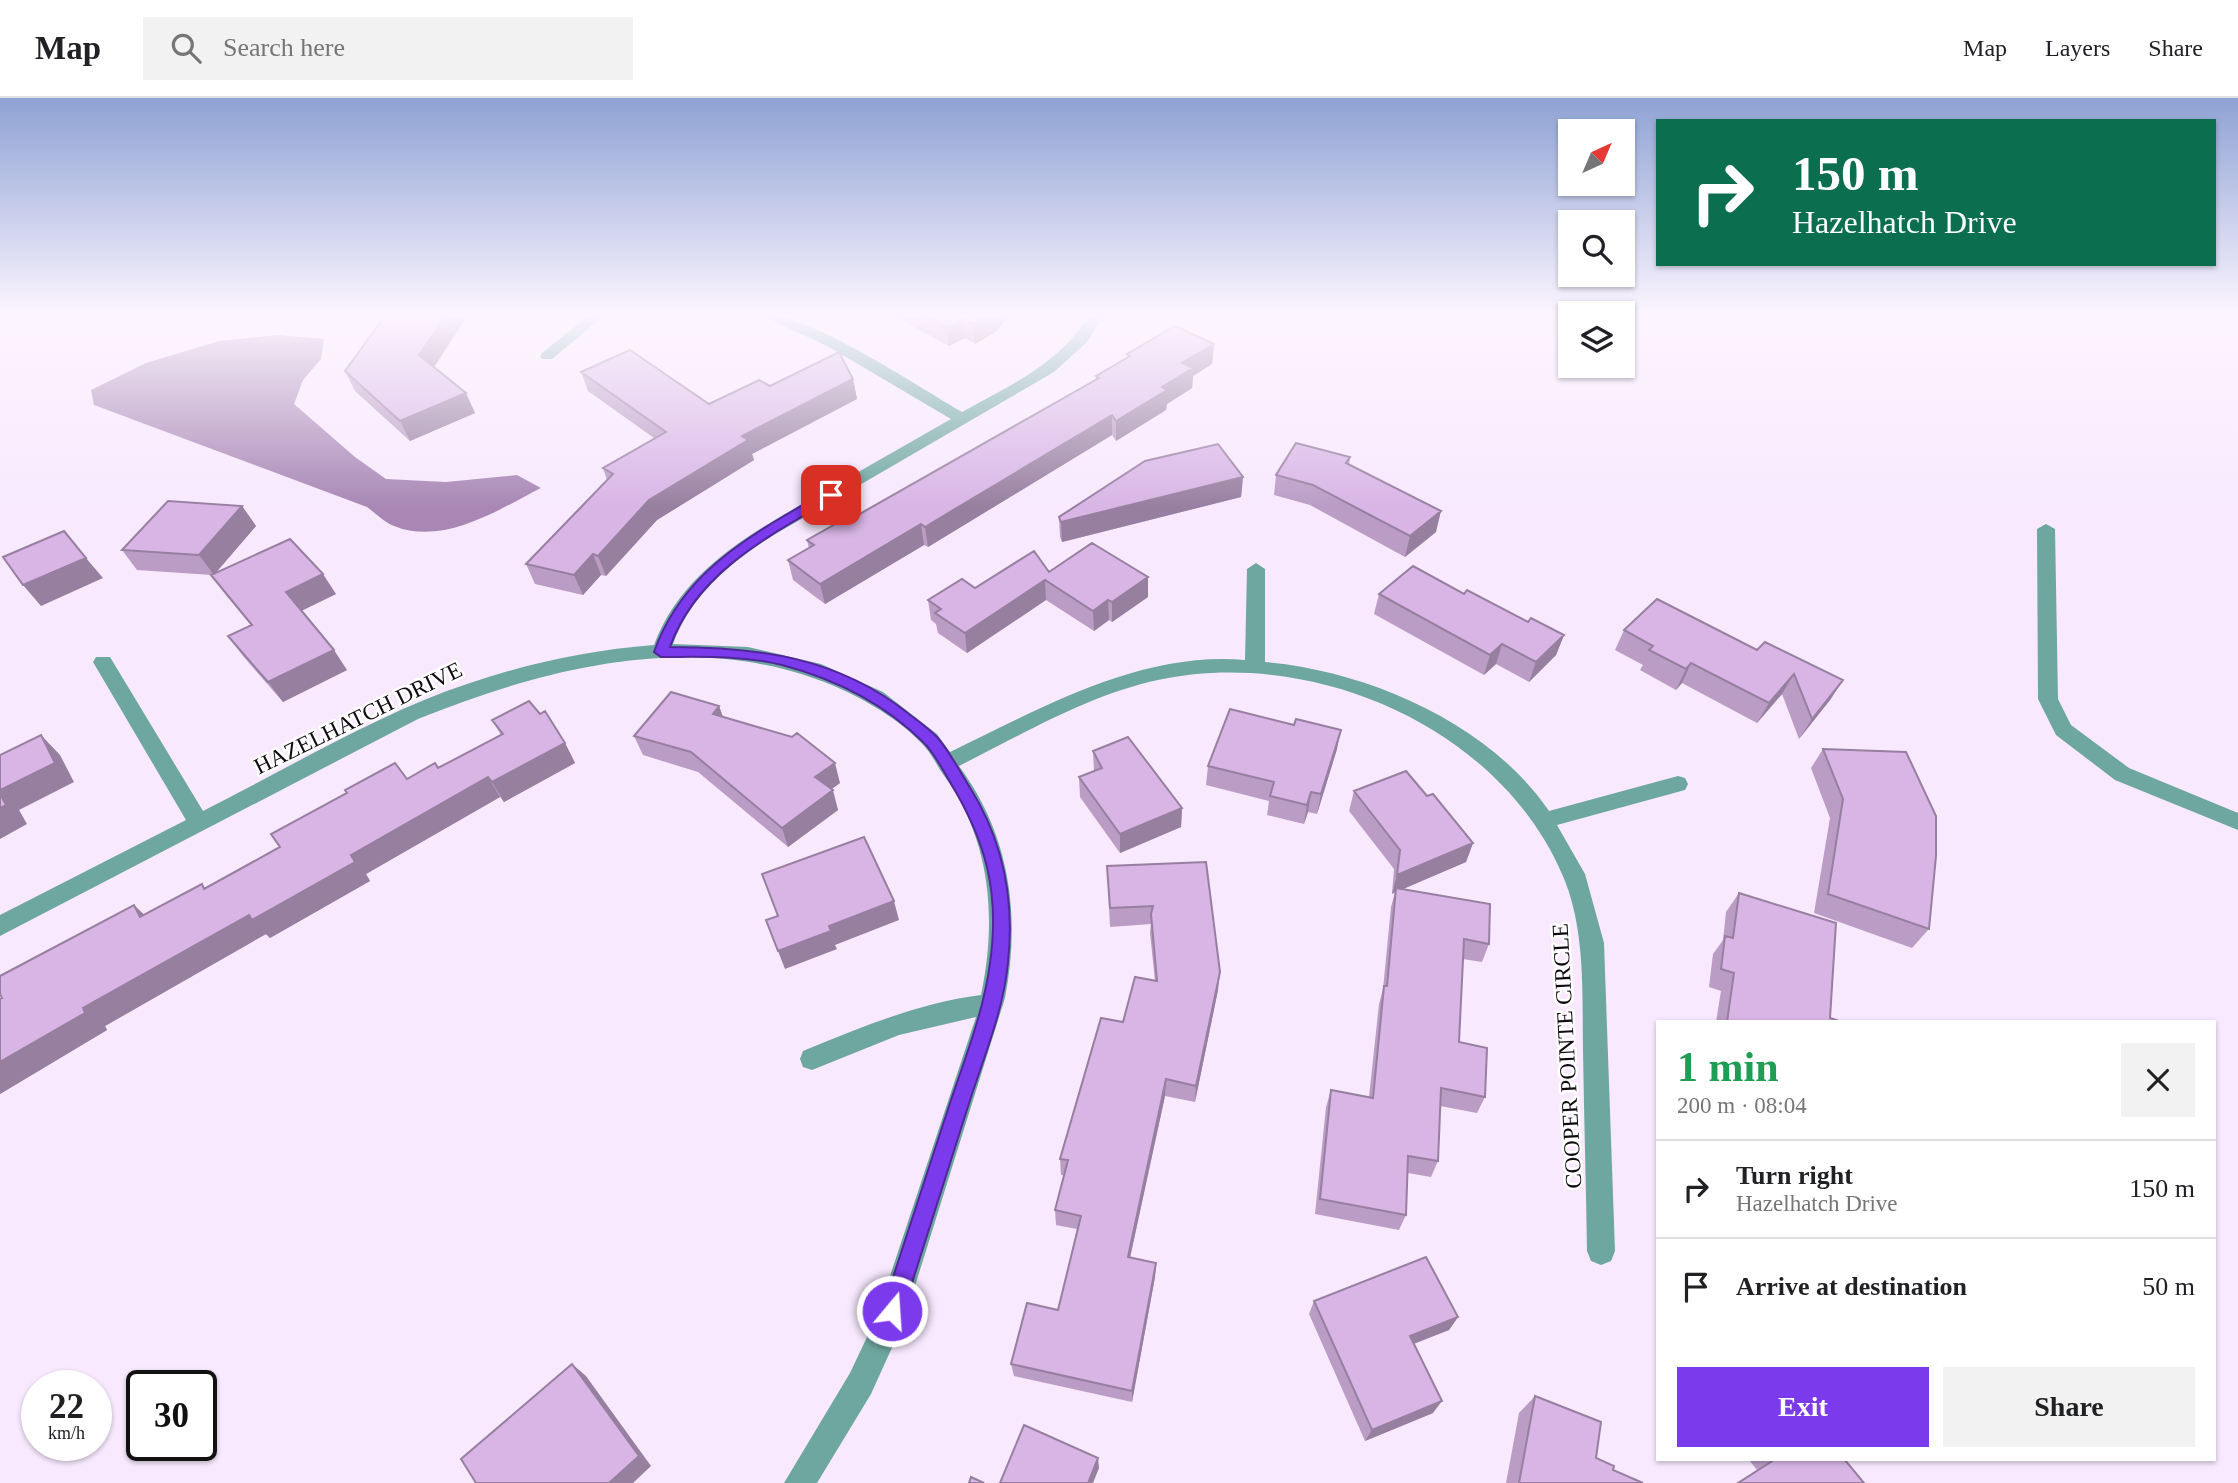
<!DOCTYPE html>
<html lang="en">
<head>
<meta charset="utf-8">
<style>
	body { margin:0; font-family:"Times New Roman",serif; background:#f2f2f2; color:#202124; height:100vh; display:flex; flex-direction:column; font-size:26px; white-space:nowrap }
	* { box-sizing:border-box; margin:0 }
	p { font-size:23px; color:#757577 }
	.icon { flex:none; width:38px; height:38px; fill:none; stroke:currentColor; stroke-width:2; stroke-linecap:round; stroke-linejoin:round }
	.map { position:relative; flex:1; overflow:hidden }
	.side { position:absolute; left:1656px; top:922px; width:560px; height:441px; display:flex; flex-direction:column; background:#fff; border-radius:0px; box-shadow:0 2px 5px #0004 }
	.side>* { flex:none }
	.hud { position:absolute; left:1656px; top:21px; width:560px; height:147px; border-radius:0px; box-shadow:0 2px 5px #0004; background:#0b6e4f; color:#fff; overflow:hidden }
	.needle { width:46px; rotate:44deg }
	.fabs { position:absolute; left:1558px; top:21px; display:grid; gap:14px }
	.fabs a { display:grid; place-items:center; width:77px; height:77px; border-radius:0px; background:#fff; box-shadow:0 2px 5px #0004; font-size:35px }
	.speed { position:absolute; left:21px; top:1272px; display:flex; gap:14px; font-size:35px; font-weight:700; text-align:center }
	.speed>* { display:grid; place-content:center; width:91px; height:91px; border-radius:50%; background:#fff; box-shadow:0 2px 5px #0004; line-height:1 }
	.speed small { font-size:18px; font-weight:400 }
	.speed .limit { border:4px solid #111; border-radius:10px; background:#fff; color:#111 }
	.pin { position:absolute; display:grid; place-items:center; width:60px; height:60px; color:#fff; margin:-30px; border-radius:14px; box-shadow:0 4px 10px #0006 }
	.me { position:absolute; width:77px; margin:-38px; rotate:18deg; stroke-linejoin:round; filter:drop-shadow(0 0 5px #0008) }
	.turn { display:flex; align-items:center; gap:24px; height:147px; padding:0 21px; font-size:32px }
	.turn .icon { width:91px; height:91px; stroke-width:2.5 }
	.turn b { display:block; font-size:49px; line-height:60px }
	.round { display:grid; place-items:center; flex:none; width:74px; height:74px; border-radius:0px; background:#f2f2f2 }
	.overview { display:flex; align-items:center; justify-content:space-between; height:119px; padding:0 21px }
	h1 { font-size:42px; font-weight:800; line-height:52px; color:#1e9e55 }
	.cta { display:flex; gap:14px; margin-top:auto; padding:14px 21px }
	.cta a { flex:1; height:80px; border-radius:0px; background:#7c3aed; color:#fff; font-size:28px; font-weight:800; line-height:80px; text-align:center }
	.cta a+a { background:#f2f2f2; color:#202124 }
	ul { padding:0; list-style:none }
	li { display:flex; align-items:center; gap:21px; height:98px; padding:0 21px; border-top:2px solid #e0e0e0 }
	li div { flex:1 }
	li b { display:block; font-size:26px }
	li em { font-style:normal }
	header { display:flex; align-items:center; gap:42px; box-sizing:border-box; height:98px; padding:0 35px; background:#fff; border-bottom:2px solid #e0e0e0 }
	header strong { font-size:33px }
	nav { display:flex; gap:38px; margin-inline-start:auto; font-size:24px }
	.search { width:490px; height:63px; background:#f2f2f2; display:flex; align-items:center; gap:18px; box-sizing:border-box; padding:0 24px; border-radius:0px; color:#757577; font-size:26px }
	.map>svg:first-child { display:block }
	.water { fill:#a887b5 }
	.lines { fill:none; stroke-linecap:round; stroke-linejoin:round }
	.lane { fill:#6ea79f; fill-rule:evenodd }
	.street { fill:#6ea79f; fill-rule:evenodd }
	.wall { fill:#ba9cc5 }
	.shaded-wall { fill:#977fa0 }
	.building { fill:#d8b5e5; stroke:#977fa0; stroke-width:2 }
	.route { fill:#7c3aed; stroke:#51269a; stroke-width:2 }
	.labels { text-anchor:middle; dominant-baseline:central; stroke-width:5; stroke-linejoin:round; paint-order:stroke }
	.street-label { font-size:23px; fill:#100b12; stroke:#fff }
</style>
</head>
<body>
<header>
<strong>Map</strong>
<div class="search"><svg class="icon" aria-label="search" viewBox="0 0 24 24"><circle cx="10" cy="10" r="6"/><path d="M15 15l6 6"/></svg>Search here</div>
<nav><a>Map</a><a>Layers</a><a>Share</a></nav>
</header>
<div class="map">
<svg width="2238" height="1385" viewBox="0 0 2238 1385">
	<rect width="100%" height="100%" fill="#f8e9fe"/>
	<path class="water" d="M 277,237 L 324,241 L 321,261 L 303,282 L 294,306 L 355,359 L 386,381 L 446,384 L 517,377 L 541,390 C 498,412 443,448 394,428 C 384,424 375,415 367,409 L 94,307 L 91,292 L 146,265 L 219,243 Z"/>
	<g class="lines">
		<path class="lane" d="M 2046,426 L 2055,431 L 2058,601 L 2071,627 L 2129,670 L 2238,715 L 2238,732 L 2115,682 L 2056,637 L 2038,601 L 2037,431 Z"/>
		<path class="street" d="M 592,215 L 607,215 L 552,261 L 542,261 L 540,258 L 542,255 Z
			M 756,215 C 804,212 917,288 962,314 C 1014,285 1058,267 1091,215 L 1105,215 L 1087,244 L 1054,274 L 772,438 C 730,465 691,497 673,546 L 748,549 L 821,566 L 883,594 L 937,636 L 950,654 C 1042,610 1140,553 1245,562 L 1247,471 L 1256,465 L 1265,471 L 1265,564 C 1368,573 1489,625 1549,713 L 1678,678 L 1685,680 L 1688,686 L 1685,692 L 1557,727 L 1585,776 L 1604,845 L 1615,1153 L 1611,1163 L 1601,1167 L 1591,1163 L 1587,1153 C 1586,1086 1584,1019 1583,952 C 1582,895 1586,830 1562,776 C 1498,628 1312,549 1158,582 C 1088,597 1023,636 959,668 C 1010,737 1021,817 1005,900 L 904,1223 L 871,1296 L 817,1385 L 784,1385 L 850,1275 L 876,1220 L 976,919 L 899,937 L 812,972 L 803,969 L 800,961 L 803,953 C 861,929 919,905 981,897 C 997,821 991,744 945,679 C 938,670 933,658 925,649 C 904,625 871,605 843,592 C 705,529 552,567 418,621 L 0,838 L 0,817 L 186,722 L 93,564 L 96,559 L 110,559 L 203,713 C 287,671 379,615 467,586 C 528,565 590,552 654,547 C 683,469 757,432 825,393 C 867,369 909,345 951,321 L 829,249 Z"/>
	</g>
	<path class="wall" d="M 469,215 L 434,269 L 475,315 L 410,343 L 355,293 L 345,273 Z
		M 888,215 L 1011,215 L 997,233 L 975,246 L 965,240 L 949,248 Z
		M 1214,246 L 1212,266 L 1193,278 L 1192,290 L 1167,306 L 1166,312 L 1116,343 L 1112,337 L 928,449 L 924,447 L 825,506 L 793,482 L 788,462 L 809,450 L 807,442 L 842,426 L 1096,281 L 1096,278 L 1127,260 L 1127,256 Z
		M 581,274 L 709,306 L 770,288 L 853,281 L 857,301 L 752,356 L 754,362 L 657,422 L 606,478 L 601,477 L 583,497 L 535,486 L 526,466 L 607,382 L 603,370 L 654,340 L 588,293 Z
		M 1350,359 L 1349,366 L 1436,434 L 1405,459 L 1310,407 L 1274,397 L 1276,377 Z
		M 1243,379 L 1241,399 L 1062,444 L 1060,439 L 1059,419 Z
		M 242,408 L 256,428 L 215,475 L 336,496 L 301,513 L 347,572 L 283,604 L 243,558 L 228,538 L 251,527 L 226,497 L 212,477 L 137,472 L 122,452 Z
		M 1049,474 L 1148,499 L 1112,524 L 1109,522 L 1094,533 L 1046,502 L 967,555 L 938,535 L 936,526 L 931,522 L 928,502 L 975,490 Z
		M 1379,496 L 1464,496 L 1528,524 L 1564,537 L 1556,557 L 1529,584 L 1496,566 L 1484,577 L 1374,516 Z
		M 1624,532 L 1757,552 L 1843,582 L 1830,602 L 1799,641 L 1782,596 L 1757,625 L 1682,585 L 1676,592 L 1640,572 L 1643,567 L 1615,552 Z
		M 719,608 L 723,619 L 840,685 L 831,691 L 838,712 L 788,749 L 698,674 L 643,657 L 634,638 Z
		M 492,622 L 565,645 L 575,665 L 504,704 L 500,699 L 366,776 L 370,783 L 270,840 L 266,836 L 105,928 L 107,932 L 0,996 L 0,901 L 144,817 L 202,786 L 205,790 L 407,681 L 438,670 L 501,637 Z
		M 1337,651 L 1317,716 L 1308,714 L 1304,726 L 1267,717 L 1269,703 L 1206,687 L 1208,668 Z
		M 1823,651 L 1929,831 L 1912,850 L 1814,815 L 1830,720 L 1811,670 Z
		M 1093,653 L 1182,710 L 1181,729 L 1120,755 L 1080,699 L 1079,679 L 1094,673 Z
		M 1354,693 L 1427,698 L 1473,745 L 1466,764 L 1403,791 L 1489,846 L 1482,864 L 1463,861 L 1459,944 L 1485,999 L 1477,1015 L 1440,1008 L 1438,1063 L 1431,1079 L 1408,1075 L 1406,1117 L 1399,1132 L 1315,1116 L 1326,1009 L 1331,992 L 1369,999 L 1379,906 L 1383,891 L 1391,809 L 1395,794 L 1392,796 L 1394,771 L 1349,713 Z
		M 1206,764 L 1218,892 L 1195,1004 L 1165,998 L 1130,1160 L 1156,1165 L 1155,1179 L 1132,1304 L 1014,1278 L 1011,1266 L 1058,1212 L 1077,1131 L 1056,1127 L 1055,1112 L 1064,1077 L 1061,1077 L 1060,1061 L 1155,883 L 1150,835 L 1151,826 L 1110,829 L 1107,768 Z
		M 1739,795 L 1830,920 L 1842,924 L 1716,924 L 1721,893 L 1709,889 L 1713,856 L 1723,842 L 1726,814 Z
		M 1314,1203 L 1458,1219 L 1449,1232 L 1414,1246 L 1433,1315 L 1365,1343 L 1309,1216 Z
		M 1535,1298 L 1596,1360 L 1613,1372 L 1643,1385 L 1506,1385 L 1519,1315 Z
		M 1749,1362 L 1845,1362 L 1864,1385 L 1737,1385 L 1757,1372 Z"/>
	<path class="shaded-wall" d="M 448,215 L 469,215 L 429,277 L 419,257 Z
		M 995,215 L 1011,215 L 997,233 L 975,246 L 973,226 Z
		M 963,221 L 965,240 L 949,248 L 947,229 Z
		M 1214,246 L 1212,266 L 1193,278 L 1192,290 L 1167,306 L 1166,312 L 1116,343 L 1116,323 L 1162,289 L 1182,265 Z
		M 853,281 L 857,301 L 752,356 L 754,362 L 657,422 L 606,478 L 598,458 L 649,402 L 742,338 Z
		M 466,295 L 475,315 L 410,343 L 400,323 Z
		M 1112,317 L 1112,337 L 928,449 L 925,429 Z
		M 1243,379 L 1241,399 L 1062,444 L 1061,424 Z
		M 242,408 L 256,428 L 214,477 L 199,457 Z
		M 1441,413 L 1436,434 L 1405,459 L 1410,438 Z
		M 921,426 L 924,447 L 825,506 L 820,486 Z
		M 593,456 L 601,477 L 583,497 L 574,477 Z
		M 86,460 L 103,480 L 41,508 L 23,487 Z
		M 323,476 L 336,496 L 299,514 L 286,494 Z
		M 1148,479 L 1148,499 L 1112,524 L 1112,504 Z
		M 1045,482 L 1046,502 L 967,555 L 965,535 Z
		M 1108,502 L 1109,522 L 1094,533 L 1093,513 Z
		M 1564,537 L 1556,557 L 1529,584 L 1536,564 Z
		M 1502,546 L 1496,566 L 1484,577 L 1490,557 Z
		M 334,552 L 347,572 L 283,604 L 268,584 Z
		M 1691,565 L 1682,585 L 1676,592 L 1686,571 Z
		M 1794,576 L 1782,596 L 1757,625 L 1769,605 Z
		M 1843,582 L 1830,602 L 1799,641 L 1812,621 Z
		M 719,608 L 726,628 L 713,616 Z
		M 1341,632 L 1337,651 L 1317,716 L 1321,696 Z
		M 41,637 L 60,657 L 74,684 L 19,712 L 27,726 L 0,741 L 0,692 Z
		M 565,645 L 575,665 L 504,704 L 492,684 Z
		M 835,665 L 840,685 L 821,699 L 815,679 Z
		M 488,679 L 500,699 L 366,776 L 370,783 L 270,840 L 266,836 L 105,928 L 107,932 L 0,996 L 0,964 L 83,910 L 249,817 L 351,757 Z
		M 833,692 L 838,712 L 788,749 L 782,730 Z
		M 1311,694 L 1308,714 L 1304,726 L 1307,707 Z
		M 1182,710 L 1181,729 L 1120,755 L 1120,736 Z
		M 1473,745 L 1466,764 L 1396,794 L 1396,790 L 1395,794 L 1392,796 L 1397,777 Z
		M 894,803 L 899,822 L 835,847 L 837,851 L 785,871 L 778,853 L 829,828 Z
		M 134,807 L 154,826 L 140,819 Z
		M 1220,874 L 1218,892 L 1195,1004 L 1196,988 Z
		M 1166,981 L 1165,998 L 1127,1173 L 1128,1159 Z
		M 1156,1165 L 1155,1179 L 1132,1304 L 1132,1293 Z
		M 1458,1219 L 1449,1232 L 1402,1250 L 1410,1238 Z
		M 572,1266 L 586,1278 L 651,1368 L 633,1385 L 609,1385 Z
		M 1442,1303 L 1433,1315 L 1365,1343 L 1372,1332 Z
		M 1098,1360 L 1099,1370 L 1093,1385 L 1088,1385 Z"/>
	<path class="building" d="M 387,215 L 448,215 L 419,257 L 466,295 L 400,323 L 345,273 Z
		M 921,215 L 995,215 L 973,226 L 963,221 L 947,229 Z
		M 1175,228 L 1214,246 L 1182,265 L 1193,270 L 1162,289 L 1167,292 L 1116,323 L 1112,317 L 925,429 L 921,426 L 820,486 L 788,462 L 814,447 L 807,442 L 839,424 L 842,426 L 1099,280 L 1096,278 L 1130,258 L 1127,256 Z
		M 630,252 L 709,306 L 759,282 L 770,288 L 839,254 L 853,281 L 742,338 L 748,342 L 649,402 L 598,458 L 593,456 L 574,477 L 526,466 L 613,376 L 603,370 L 666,334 L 581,274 Z
		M 1296,345 L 1350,359 L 1346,365 L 1441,413 L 1410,438 L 1313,387 L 1276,377 Z
		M 1218,346 L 1243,379 L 1061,424 L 1059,419 L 1145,363 Z
		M 168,403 L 242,408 L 199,457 L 122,452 Z
		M 64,433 L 86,460 L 23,487 L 3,459 Z
		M 290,441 L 323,476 L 286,494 L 334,552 L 268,584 L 228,538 L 252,527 L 211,477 Z
		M 1092,445 L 1148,479 L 1112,504 L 1108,502 L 1093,513 L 1045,482 L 965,535 L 935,515 L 941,511 L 928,502 L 962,481 L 975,490 L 1034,453 L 1049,474 Z
		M 1413,468 L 1464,496 L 1467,492 L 1528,524 L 1531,520 L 1564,537 L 1536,564 L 1502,546 L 1490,557 L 1379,496 Z
		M 1657,501 L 1757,552 L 1765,544 L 1843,582 L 1812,621 L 1794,576 L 1769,605 L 1691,565 L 1686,571 L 1649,552 L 1653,548 L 1624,532 Z
		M 671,594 L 719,608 L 713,616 L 792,639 L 797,635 L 835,665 L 815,679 L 833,692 L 782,730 L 691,654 L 634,638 Z
		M 529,603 L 540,616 L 545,613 L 565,645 L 492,684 L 488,679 L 351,757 L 355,764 L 252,822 L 249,817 L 83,910 L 85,915 L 0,964 L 0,901 L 2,900 L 0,896 L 0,878 L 134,807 L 140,819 L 202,786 L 204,791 L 280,749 L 271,736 L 347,695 L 345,692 L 395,665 L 407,681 L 435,665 L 438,670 L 503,636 L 492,622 Z
		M 1230,611 L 1294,627 L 1296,621 L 1341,632 L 1321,696 L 1311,694 L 1307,707 L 1270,698 L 1274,684 L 1208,668 Z
		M 41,637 L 55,665 L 0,692 L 0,657 Z
		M 1128,639 L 1182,710 L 1120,736 L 1079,679 L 1102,670 L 1093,653 Z
		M 1823,651 L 1906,654 L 1936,718 L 1936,758 L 1929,831 L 1828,796 L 1843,701 Z
		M 1406,673 L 1427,698 L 1433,696 L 1473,745 L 1397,777 L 1400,752 L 1354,693 Z
		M 0,696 L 6,707 L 0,710 Z
		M 864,739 L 894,803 L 829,828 L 831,833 L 778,853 L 766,822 L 778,818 L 762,776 Z
		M 1206,764 L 1220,874 L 1196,988 L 1166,981 L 1128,1159 L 1156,1165 L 1132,1293 L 1011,1266 L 1027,1205 L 1058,1212 L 1081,1118 L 1055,1112 L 1068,1062 L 1060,1061 L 1101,920 L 1123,924 L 1135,879 L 1157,883 L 1151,816 L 1153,808 L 1110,810 L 1107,768 Z
		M 1396,790 L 1490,806 L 1489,846 L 1464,841 L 1459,944 L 1487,950 L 1485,999 L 1441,990 L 1438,1063 L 1408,1058 L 1406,1117 L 1320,1101 L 1331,992 L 1373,1000 L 1384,888 L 1387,888 Z
		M 1739,795 L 1836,825 L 1830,920 L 1842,924 L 1727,924 L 1734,875 L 1721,871 L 1725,838 L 1733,840 Z
		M 1426,1159 L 1458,1219 L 1410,1238 L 1442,1303 L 1372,1332 L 1314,1203 Z
		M 572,1266 L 639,1358 L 609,1385 L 476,1385 L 461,1361 Z
		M 1535,1298 L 1601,1324 L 1596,1360 L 1614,1368 L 1613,1372 L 1643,1385 L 1519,1385 Z
		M 1024,1327 L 1098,1360 L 1088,1385 L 1000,1385 Z
		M 1774,1362 L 1845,1362 L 1864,1385 L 1738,1385 Z
		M 971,1379 L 984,1385 L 969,1385 Z"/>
	<linearGradient id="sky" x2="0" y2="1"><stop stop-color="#8ea2d4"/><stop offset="0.53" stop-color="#fcf5ff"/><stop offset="1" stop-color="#fcf5ff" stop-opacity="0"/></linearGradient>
	<rect width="2238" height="409" fill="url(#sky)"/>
	<path class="route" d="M 831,393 L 836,394 L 836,399 C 771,437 697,473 670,549 C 758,549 838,559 909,616 C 918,623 929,631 937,639 C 950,654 959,672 969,688 C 1003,742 1015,800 1008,864 C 1004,909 986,954 972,996 C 949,1069 926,1141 903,1213 L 900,1221 L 892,1224 L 885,1221 L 882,1213 C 905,1143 928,1072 951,1002 C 966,958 984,912 990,865 C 1000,795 986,743 950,684 C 942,671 935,656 924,645 C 885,606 835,581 782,567 C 743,557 701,559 661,559 L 654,554 C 677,489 726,452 784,418 C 799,410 815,397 831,393 Z"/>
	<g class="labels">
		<g class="street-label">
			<text transform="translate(358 620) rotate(-26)">HAZELHATCH DRIVE</text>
			<text transform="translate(1567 958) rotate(-93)">COOPER POINTE CIRCLE</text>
		</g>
	</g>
</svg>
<div class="fabs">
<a><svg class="needle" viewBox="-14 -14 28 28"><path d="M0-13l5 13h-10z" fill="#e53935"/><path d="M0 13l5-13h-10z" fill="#757577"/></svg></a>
<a><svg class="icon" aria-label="search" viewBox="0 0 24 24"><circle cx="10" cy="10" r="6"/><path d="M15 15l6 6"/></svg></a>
<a><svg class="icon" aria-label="layers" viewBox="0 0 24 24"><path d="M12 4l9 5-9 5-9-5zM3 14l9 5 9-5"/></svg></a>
</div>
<div class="speed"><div>22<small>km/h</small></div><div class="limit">30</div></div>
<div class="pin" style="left:831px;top:397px;background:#d93025"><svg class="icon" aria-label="arrive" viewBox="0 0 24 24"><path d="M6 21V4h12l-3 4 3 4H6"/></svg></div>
<svg class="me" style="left:892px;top:1213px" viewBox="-20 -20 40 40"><circle r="17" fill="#7c3aed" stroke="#fff" stroke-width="3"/><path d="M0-11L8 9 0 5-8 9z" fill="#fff"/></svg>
<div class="hud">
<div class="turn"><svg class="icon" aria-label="right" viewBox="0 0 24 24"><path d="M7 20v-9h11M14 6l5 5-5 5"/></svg><div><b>150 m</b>Hazelhatch Drive</div></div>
</div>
<section class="side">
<div class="overview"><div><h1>1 min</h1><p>200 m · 08:04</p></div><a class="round"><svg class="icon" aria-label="close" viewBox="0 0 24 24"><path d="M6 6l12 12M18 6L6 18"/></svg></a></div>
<ul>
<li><svg class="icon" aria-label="right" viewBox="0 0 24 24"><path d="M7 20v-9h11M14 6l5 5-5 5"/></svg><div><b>Turn right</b><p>Hazelhatch Drive</p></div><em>150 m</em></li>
<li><svg class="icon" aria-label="arrive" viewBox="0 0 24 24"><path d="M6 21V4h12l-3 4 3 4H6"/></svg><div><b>Arrive at destination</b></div><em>50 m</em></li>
</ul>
<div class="cta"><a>Exit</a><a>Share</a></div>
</section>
</div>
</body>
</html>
